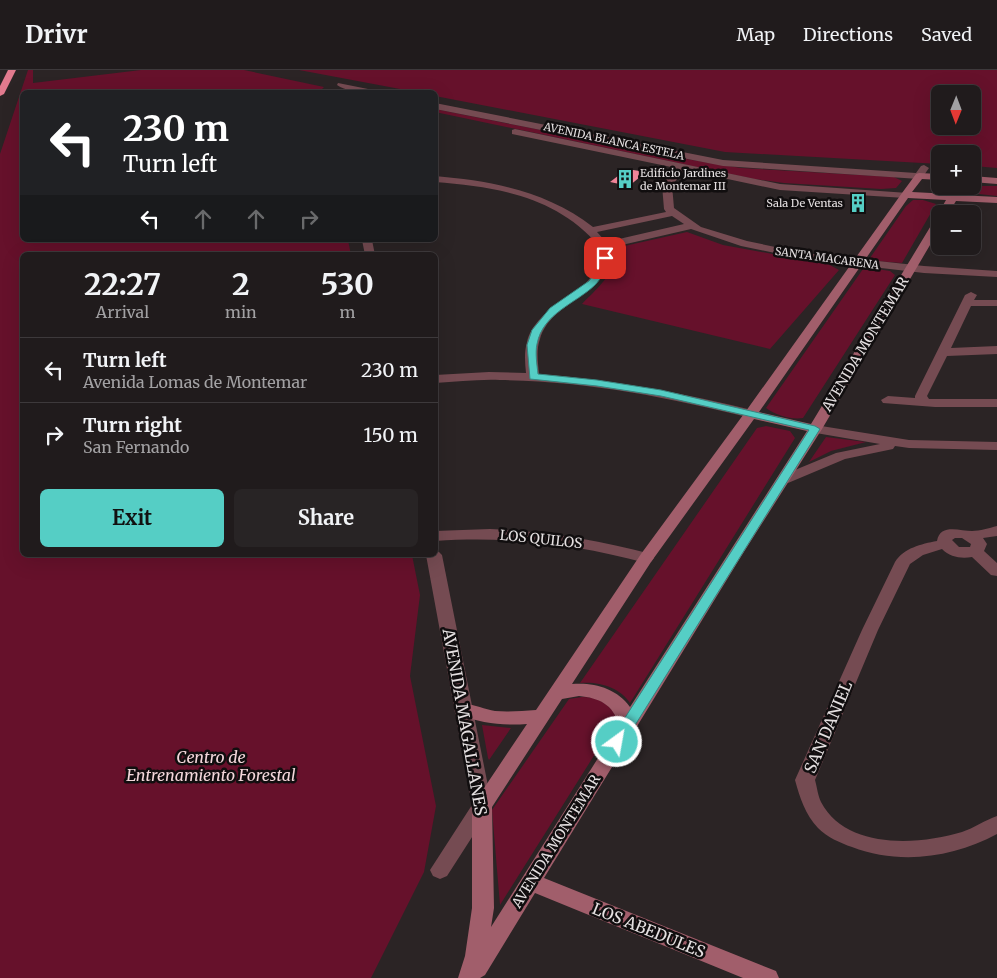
<!DOCTYPE html>
<html lang="en">
<head>
<meta charset="utf-8">
<style>
	body { margin:0; font-family:Merriweather,serif; background:#282425; color:#f1f3f6; height:100vh; display:flex; flex-direction:column; font-size:19px; white-space:nowrap }
	* { box-sizing:border-box; margin:0 }
	p { font-size:16px; color:#a2a1a3 }
	.icon { flex:none; width:28px; height:28px; fill:none; stroke:currentColor; stroke-width:2; stroke-linecap:round; stroke-linejoin:round }
	.map { position:relative; flex:1; overflow:hidden }
	.drawer { position:absolute; left:20px; top:182px; width:418px; height:305px; display:flex; flex-direction:column; background:#201b1c; border-radius:8px; box-shadow:0 5px 20px #0002,0 0 0 1px #3d393b }
	.drawer>* { flex:none }
	.top-card { position:absolute; left:20px; top:20px; width:418px; height:152px; border-radius:8px; box-shadow:0 5px 20px #0002,0 0 0 1px #3d393b; background:#202124; color:#fff; overflow:hidden }
	.needle { width:32px; rotate:181deg }
	.fabs { position:absolute; left:931px; top:15px; display:grid; gap:10px }
	.fabs a { display:grid; place-items:center; width:50px; height:50px; border-radius:8px; background:#201b1c; box-shadow:0 5px 20px #0002,0 0 0 1px #3d393b; font-size:25px }
	.pin { position:absolute; display:grid; place-items:center; width:42px; height:42px; color:#fff; margin:-21px; border-radius:10px; box-shadow:0 2px 8px #0006 }
	.me { position:absolute; width:55px; margin:-28px; rotate:32deg; stroke-linejoin:round; filter:drop-shadow(0 0 4px #0008) }
	.turn { display:flex; align-items:center; gap:18px; height:105px; padding:0 20px; font-size:22px }
	.turn .icon { width:65px; height:65px; stroke-width:2.5 }
	.turn b { display:block; font-size:35px; line-height:42px }
	.lanes { display:flex; align-items:center; height:48px; padding:0 20px; background:#0003; justify-content:center; gap:25px; direction:ltr }
	.lanes .off { opacity:.35 }
	.eta { display:flex; justify-content:space-evenly; align-items:center; height:85px; text-align:center }
	.eta b { font-size:30px; font-weight:700; line-height:35px }
	.action { display:flex; gap:10px; margin-top:auto; padding:10px 20px }
	.action a { flex:1; height:58px; border-radius:8px; background:#55cec5; color:#111; font-size:20px; font-weight:700; line-height:58px; text-align:center }
	.action a+a { background:#282425; color:#f1f3f6 }
	ul { padding:0; list-style:none }
	li { display:flex; align-items:center; gap:15px; height:65px; padding:0 20px; border-top:1px solid #3d393b }
	li div { flex:1 }
	li b { display:block; font-size:19px }
	li em { font-style:normal }
	header { display:flex; align-items:center; gap:30px; box-sizing:border-box; height:70px; padding:0 25px; background:#201b1c; border-bottom:1px solid #3d393b }
	header strong { font-size:24px }
	nav { display:flex; gap:28px; margin-inline-start:auto; font-size:18px }
	.map>svg:first-child { display:block }
	.green { fill:#66112b; fill-rule:evenodd }
	.building { fill:#ef8599 }
	.lines { fill:none; stroke-linecap:round; stroke-linejoin:round }
	.street { fill:#754b52; fill-rule:evenodd }
	.secondary { fill:#a15e6b; fill-rule:evenodd }
	.highway { fill:#e27a8e; fill-rule:evenodd }
	.route { fill:#55cec5; stroke:#378680 }
	.labels { text-anchor:middle; dominant-baseline:central; stroke-width:5; stroke-linejoin:round; paint-order:stroke }
	.far-street-label { font-size:11px; fill:#e5e0e1; stroke:#110e0f }
	.far-poi-label { font-size:11px; fill:#e5e0e1; stroke:#110e0f; text-anchor:start }
	.street-label { font-size:14px; fill:#e5e0e1; stroke:#110e0f }
	.near-street-label { font-size:16px; fill:#e5e0e1; stroke:#110e0f }
	.near-park-label { font-size:16px; font-style:italic; fill:#f4d7db; stroke:#110e0f }
</style>
</head>
<body>
<header>
<strong>Drivr</strong>
<nav><a>Map</a><a>Directions</a><a>Saved</a></nav>
</header>
<div class="map">
<svg width="997" height="908" viewBox="0 0 997 908">
	<rect width="100%" height="100%" fill="#2b2425"/>
	<path class="green" d="M 28,0 L 33,0 L 33,13 L 141,0 L 244,0 L 324,17 L 319,22 L 22,22 L 22,170 L 348,170 L 351,185 L 22,185 L 22,485 L 412,485 L 420,525 L 410,606 L 436,736 L 424,802 L 371,908 L 0,908 L 0,84 Z
		M 299,0 L 997,0 L 997,98 L 973,96 L 972,84 L 940,84 L 940,94 L 725,82 L 435,26 L 435,22 L 416,22 ZM 940,24 L 972,24 L 972,56 L 940,56 Z
		M 435,39 L 692,90 L 741,98 L 894,107 L 902,111 L 896,118 L 881,119 L 784,113 L 754,109 L 435,42 Z
		M 974,116 L 997,116 L 997,126 L 970,123 Z
		M 913,130 L 923,130 L 936,134 L 902,193 L 875,191 L 870,188 L 906,136 Z
		M 687,162 L 723,175 L 828,194 L 839,200 L 770,279 L 582,234 C 596,219 616,204 616,181 L 620,177 Z
		M 870,198 L 890,201 L 895,205 L 803,348 C 791,350 776,345 766,338 L 863,199 Z
		M 766,356 L 790,361 L 795,368 L 630,633 C 620,617 598,611 580,613 L 757,358 Z
		M 826,367 L 866,372 L 831,381 L 809,392 Z
		M 582,627 C 598,627 611,634 617,649 L 500,835 L 492,740 L 569,629 Z
		M 482,655 L 511,658 L 489,690 L 488,688 Z"/>
	<path class="building" d="M 627,99 L 646,102 L 629,116 L 610,112 Z"/>
	<g class="lines">
		<path class="street" d="M 338,13 L 373,20 L 377,22 C 366,23 347,22 337,15 Z
			M 326,20 L 330,20 L 334,22 L 325,22 Z
			M 435,33 L 723,90 L 916,103 L 921,96 L 924,95 L 929,98 L 922,108 L 919,109 L 723,96 L 435,39 Z
			M 515,59 L 780,114 L 908,123 L 908,127 L 905,128 L 780,120 L 685,100 L 672,115 L 674,138 L 701,157 L 747,171 L 804,183 L 924,196 L 997,201 L 997,207 L 924,203 L 804,189 L 741,176 L 691,159 L 609,178 C 609,229 552,228 540,269 C 536,280 538,292 539,304 C 613,310 684,323 756,341 L 758,344 L 756,347 L 751,348 C 668,327 585,311 500,310 C 478,309 457,312 435,313 L 435,305 L 489,302 L 526,303 C 525,293 524,282 527,272 C 537,233 590,227 598,192 C 599,187 599,181 599,176 C 556,126 497,117 435,112 L 435,106 C 492,111 547,121 593,157 L 666,142 L 664,139 L 662,115 L 676,98 L 512,64 L 512,60 ZM 672,146 L 684,154 L 606,172 L 597,162 Z
			M 362,170 L 372,170 L 375,185 L 365,185 Z
			M 971,222 L 977,225 L 974,230 L 997,230 L 997,236 L 971,236 L 951,278 L 997,276 L 997,284 L 947,286 L 927,326 L 929,329 L 997,329 L 997,337 L 935,337 L 883,333 L 881,330 L 888,326 L 915,328 L 915,326 L 965,225 Z
			M 815,355 L 909,370 L 997,372 L 997,380 L 909,378 L 895,376 L 893,379 L 845,389 L 788,413 L 778,413 L 776,410 L 778,407 L 836,383 L 880,374 L 810,362 L 808,359 L 810,356 Z
			M 997,456 L 997,466 L 983,468 L 987,474 L 984,481 L 997,493 L 997,506 L 991,505 L 972,487 C 961,489 950,487 942,479 L 923,485 L 910,494 L 878,560 L 815,710 C 817,717 818,726 821,732 C 846,780 919,775 962,762 C 974,758 985,750 997,746 L 997,764 C 953,788 899,795 852,777 C 840,773 827,767 818,758 C 805,744 800,728 795,710 L 862,560 L 895,492 C 904,478 921,474 937,471 C 940,453 960,461 972,461 C 980,461 989,458 997,456 ZM 955,468 L 962,468 L 971,474 L 970,477 L 959,477 L 952,470 Z
			M 490,459 C 546,461 598,470 651,484 L 654,488 L 651,492 L 646,493 C 574,474 509,466 435,471 L 435,461 Z
			M 435,480 L 439,482 L 442,485 L 492,736 L 447,806 L 440,809 L 433,806 L 430,800 L 472,735 L 426,485 L 435,485 Z"/>
		<path class="secondary" d="M 919,103 L 940,104 L 940,110 L 922,109 L 912,122 L 950,124 L 955,116 L 965,116 L 959,125 L 997,127 L 997,133 L 956,131 L 948,144 L 940,144 L 940,158 L 822,359 L 742,485 L 544,808 L 776,901 L 779,908 L 743,908 L 535,823 L 485,905 L 480,908 L 458,908 L 465,886 L 472,838 L 472,736 L 527,654 C 503,656 481,653 459,645 L 456,640 L 459,635 C 470,632 483,639 495,641 C 508,642 522,641 536,640 L 641,484 L 746,341 L 902,123 L 916,104 ZM 908,128 L 946,130 L 938,144 L 939,146 L 935,149 L 811,354 L 759,342 ZM 754,349 L 807,361 L 630,637 C 617,618 593,612 572,614 L 651,492 ZM 579,626 C 599,628 613,634 619,655 L 491,857 L 494,838 L 492,737 L 562,629 Z
			M 972,106 L 997,108 L 997,114 L 972,112 Z"/>
		<path class="highway" d="M 8,0 L 16,0 L 4,24 L 0,26 L 0,16 Z"/>
	</g>
	<path class="route" d="M 602,186 L 609,188 C 606,198 602,208 595,215 C 575,234 543,243 537,274 C 535,283 537,295 538,304 L 597,310 L 661,320 L 815,356 L 820,359 L 622,676 L 617,677 L 612,676 L 610,672 L 612,668 L 809,360 L 661,326 L 597,316 L 530,309 L 527,275 L 532,260 L 550,238 L 589,211 L 597,200 Z"/>
	<defs>
		<g id="building-bare" transform="scale(1.5)"><path d="M-4-6H4V6H1V3H-1V6H-4ZM-2.5-4.3h1.7v1.8h-1.7ZM.8-4.3h1.7v1.8H.8ZM-2.5-1h1.7V.8h-1.7ZM.8-1h1.7V.8H.8Z" fill="#55cec5" stroke="#110e0f" stroke-width="2.5" paint-order="stroke"/></g>
	</defs>
	<g fill-rule="evenodd">
		<use href="#building-bare" x="625" y="109"/>
		<use href="#building-bare" x="858" y="133"/>
	</g>
	<g class="labels">
		<g class="far-street-label">
			<text transform="translate(614 71) rotate(12)">AVENIDA BLANCA ESTELA</text>
			<text transform="translate(827 188) rotate(8)">SANTA MACARENA</text>
		</g>
		<g class="far-poi-label">
			<text x="640" y="103">Edificio Jardines<tspan x="640" dy="13">de Montemar III</tspan></text>
			<text x="843" y="133" text-anchor="end">Sala De Ventas</text>
		</g>
		<g class="street-label">
			<text transform="translate(865 274) rotate(-59)">AVENIDA MONTEMAR</text>
			<text transform="translate(541 469) rotate(6)">LOS QUILOS</text>
			<text transform="translate(556 771) rotate(-58)">AVENIDA MONTEMAR</text>
		</g>
		<g class="near-street-label">
			<text transform="translate(465 652) rotate(80)">AVENIDA MAGALLANES</text>
			<text transform="translate(828 657) rotate(-67)">SAN DANIEL</text>
			<text transform="translate(649 860) rotate(22)">LOS ABEDULES</text>
		</g>
		<g class="near-park-label">
			<text x="211" y="687">Centro de<tspan x="211" dy="18">Entrenamiento Forestal</tspan></text>
		</g>
	</g>
</svg>
<div class="fabs">
<a><svg class="needle" viewBox="-14 -14 28 28"><path d="M0-13l5 13h-10z" fill="#e53935"/><path d="M0 13l5-13h-10z" fill="#a2a1a3"/></svg></a>
<a>+</a>
<a>−</a>
</div>
<div class="pin" style="left:605px;top:188px;background:#d93025"><svg class="icon" aria-label="arrive" viewBox="0 0 24 24"><path d="M6 21V4h12l-3 4 3 4H6"/></svg></div>
<svg class="me" style="left:617px;top:672px" viewBox="-20 -20 40 40"><circle r="17" fill="#55cec5" stroke="#fff" stroke-width="3"/><path d="M0-11L8 9 0 5-8 9z" fill="#fff"/></svg>
<div class="top-card">
<div class="turn"><svg class="icon" aria-label="left" viewBox="0 0 24 24"><path d="M17 20v-9H6M10 6l-5 5 5 5"/></svg><div><b>230 m</b>Turn left</div></div>
<div class="lanes"><svg class="icon" aria-label="left" viewBox="0 0 24 24"><path d="M17 20v-9H6M10 6l-5 5 5 5"/></svg><svg class="icon off" aria-label="ahead" viewBox="0 0 24 24"><path d="M12 20V5M6 11l6-6 6 6"/></svg><svg class="icon off" aria-label="ahead" viewBox="0 0 24 24"><path d="M12 20V5M6 11l6-6 6 6"/></svg><svg class="icon off" aria-label="right" viewBox="0 0 24 24"><path d="M7 20v-9h11M14 6l5 5-5 5"/></svg></div>
</div>
<section class="drawer">
<div class="eta">
<div><b>22:27</b><p>Arrival</p></div>
<div><b>2</b><p>min</p></div>
<div><b>530</b><p>m</p></div>
</div>
<ul>
<li><svg class="icon" aria-label="left" viewBox="0 0 24 24"><path d="M17 20v-9H6M10 6l-5 5 5 5"/></svg><div><b>Turn left</b><p>Avenida Lomas de Montemar</p></div><em>230 m</em></li>
<li><svg class="icon" aria-label="right" viewBox="0 0 24 24"><path d="M7 20v-9h11M14 6l5 5-5 5"/></svg><div><b>Turn right</b><p>San Fernando</p></div><em>150 m</em></li>
</ul>
<div class="action"><a>Exit</a><a>Share</a></div>
</section>
</div>
</body>
</html>
